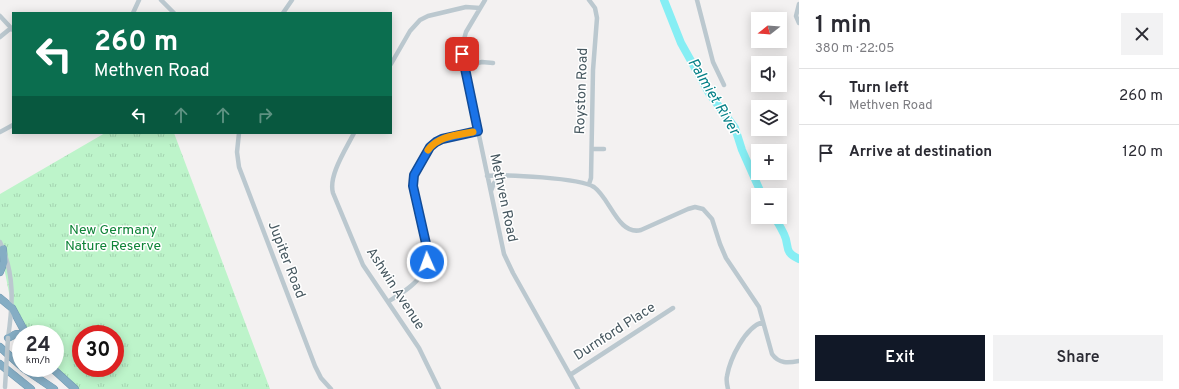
<!DOCTYPE html>
<html lang="en">
<head>
<meta charset="utf-8">
<style>
	body { margin:0; font-family:Overpass,sans-serif; background:#f2f2f3; color:#2b2b33; height:100vh; display:flex; flex-direction:column; font-size:15px; white-space:nowrap }
	* { box-sizing:border-box; margin:0 }
	p { font-size:13px; color:#7c7c81 }
	.icon { flex:none; width:22px; height:22px; fill:none; stroke:currentColor; stroke-width:2; stroke-linecap:round; stroke-linejoin:round }
	.map { position:relative; flex:1; overflow:hidden }
	.panel { display:flex; flex-direction:column; background:#fff; width:380px }
	.panel>* { flex:none }
	.banner { position:absolute; left:12px; top:12px; width:380px; height:122px; border-radius:0px; box-shadow:0 2px 10px #0003; background:#0b6e4f; color:#fff; overflow:hidden }
	.needle { width:26px; rotate:253deg }
	.buttons { position:absolute; left:751px; top:12px; display:grid; gap:8px }
	.buttons a { display:grid; place-items:center; width:36px; height:36px; border-radius:0px; background:#fff; box-shadow:0 2px 10px #0003; font-size:20px }
	.speed { position:absolute; left:12px; top:325px; display:flex; gap:8px; font-size:20px; font-weight:700; text-align:center }
	.speed>* { display:grid; place-content:center; width:52px; height:52px; border-radius:50%; background:#fff; box-shadow:0 2px 10px #0003; line-height:1 }
	.speed small { font-size:10px; font-weight:400 }
	.speed .limit { border:6px solid #d22; background:#fff; color:#111 }
	.pin { position:absolute; display:grid; place-items:center; width:34px; height:34px; color:#fff; margin:-17px; border-radius:8px; box-shadow:0 2px 6px #0006 }
	.me { position:absolute; width:44px; margin:-22px; rotate:358deg; stroke-linejoin:round; filter:drop-shadow(0 0 3px #0008) }
	.turn { display:flex; align-items:center; gap:14px; height:84px; padding:0 16px; font-size:18px }
	.turn .icon { width:52px; height:52px; stroke-width:2.5 }
	.turn b { display:block; font-size:28px; line-height:34px }
	.lanes { display:flex; align-items:center; height:38px; padding:0 16px; background:#0003; justify-content:center; gap:20px; direction:ltr }
	.lanes .off { opacity:.35 }
	.round { display:grid; place-items:center; flex:none; width:42px; height:42px; border-radius:0px; background:#f2f2f3 }
	.summary { display:flex; align-items:center; justify-content:space-between; height:68px; padding:0 16px }
	h1 { font-size:24px; font-weight:600; line-height:30px }
	.primary-button { display:flex; gap:8px; margin-top:auto; padding:8px 16px }
	.primary-button a { flex:1; height:46px; border-radius:0px; background:#111827; color:#fff; font-size:16px; font-weight:600; line-height:46px; text-align:center }
	.primary-button a+a { background:#f2f2f3; color:#2b2b33 }
	ul { padding:0; list-style:none }
	li { display:flex; align-items:center; gap:12px; height:56px; padding:0 16px; border-top:1px solid #e1e1e2 }
	li div { flex:1 }
	li b { display:block; font-size:15px }
	li em { font-style:normal }
	main { display:flex; flex:1; min-height:0 }
	.map>svg:first-child { display:block }
	.park { fill:url(#park-tufts); fill-rule:evenodd }
	.lines { fill:none; stroke-linecap:round; stroke-linejoin:round }
	.river { stroke:#86eef4; stroke-width:8 }
	.highway-casing { stroke:#7098b0; stroke-width:8 }
	.minor { stroke:#bbc8cf; stroke-width:4.5 }
	.highway { stroke:#85adc4; stroke-width:7 }
	.minor-bridge { stroke:#bbc8cf; stroke-width:4.5 }
	.route-casing { stroke:#114b97; stroke-width:10 }
	.route { stroke:#1a73e8; stroke-width:7 }
	.slow { stroke:#f59e0b; stroke-width:7 }
	.labels { text-anchor:middle; dominant-baseline:central; stroke-width:3; stroke-linejoin:round; paint-order:stroke }
	.street-label { font-size:14px; fill:#475860; stroke:#fff }
	.park-label { font-size:14px; fill:#0f8438; stroke:#fff }
	.water-label { font-size:15px; font-style:italic; fill:#058087; stroke:#fff }
</style>
</head>
<body>
<main>
<div class="map">
<svg width="799" height="389" viewBox="0 0 799 389">
	<defs>
		<pattern id="park-tufts" width="24" height="20" patternUnits="userSpaceOnUse"><rect width="24" height="20" fill="#bdf4ca"/><path d="M3 7l-1-3M5 7V3M7 7l1-3M15 17l-1-3M17 17v-4M19 17l1-3" fill="none" stroke="#a4d3b0"/></pattern>
	</defs>
	<rect width="100%" height="100%" fill="#f3f1f1"/>
	<path class="park" d="M 105,133 L 174,133 L 270,389 L 79,389 L 58,374 L 55,368 L 55,334 L 30,334 L 12,308 L 0,247 L 0,194 ZM 81,334 L 115,334 L 115,368 L 81,368 Z"/>
	<g class="lines">
		<path class="river" d="M 664,0 L 681,43 L 709,93 L 735,128 L 742,150 L 762,195
			M 774,217 C 778,222 781,228 784,234 C 790,246 783,252 799,259"/>
		<g class="highway-casing">
			<path id="highway" d="M 0,272 L 4,262 L 3,249
				M 0,298 L 12,308 L 26,334
				M 8,338 L 16,334 L 23,334
				M 0,347 L 21,366
				M 0,364 L 31,389
				M 23,368 L 54,389
				M 52,368 L 75,389"/>
		</g>
		<path class="minor" d="M 161,0 L 174,13
			M 485,0 L 466,32 L 461,50 L 504,254 L 513,273 L 578,389
			M 589,0 L 595,8 L 597,18 L 593,70 L 591,178 L 589,184
			M 697,0 L 713,62 L 724,85
			M 799,4 L 796,16 L 799,23
			M 133,13 L 139,0
			M 283,13 L 292,0
			M 0,16 L 13,30
			M 0,37 L 11,28
			M 391,64 L 410,31 L 420,20 L 428,16 L 466,7 L 480,8
			M 464,66 L 482,62 L 493,63
			M 0,132 L 13,125
			M 239,133 L 237,152 L 239,167 L 315,366 L 321,378 L 331,389
			M 354,133 C 346,149 328,176 333,193 L 363,265 L 419,348 L 439,389
			M 592,149 L 604,149
			M 487,176 C 506,174 580,178 594,187 C 610,198 618,236 641,230 L 688,209 L 695,207 L 703,209 L 712,219 L 720,244 L 726,258 L 759,307 L 772,354 C 779,364 788,363 799,361
			M 491,191 L 494,183 L 503,176
			M 0,242 C 15,275 13,303 8,338
			M 389,301 C 399,295 411,288 418,279 C 438,256 417,209 413,182 L 415,172 L 430,147 L 436,142 L 442,139 L 478,131
			M 570,375 L 673,308
			M 728,389 C 727,385 726,380 727,376 C 730,359 745,327 763,322"/>
		<use href="#highway" class="highway"/>
		<path class="minor-bridge" d="M 5,387 L 8,338"/>
	</g>
	<g class="lines">
		<g class="route-casing">
			<path id="route" d="M 427,262 L 427,248 L 413,186 L 414,175 L 430,147 L 436,142 L 442,139 L 478,131 L 462,54"/>
		</g>
		<use href="#route" class="route"/>
		<path class="slow" d="M 428,150 C 438,136 457,135 473,132"/>
	</g>
	<g class="labels">
		<g class="street-label">
			<text transform="translate(582 91) rotate(-88)">Royston Road</text>
			<text transform="translate(503 198) rotate(78)">Methven Road</text>
			<text transform="translate(286 260) rotate(69)">Jupiter Road</text>
			<text transform="translate(395 289) rotate(57)">Ashwin Avenue</text>
			<text transform="translate(615 332) rotate(-33)">Durnford Place</text>
		</g>
		<g class="park-label">
			<text x="113" y="230">New Germany<tspan x="113" dy="16">Nature Reserve</tspan></text>
		</g>
		<g class="water-label">
			<text transform="translate(713 97) rotate(59)">Palmiet River</text>
		</g>
	</g>
</svg>
<div class="buttons">
<a><svg class="needle" viewBox="-14 -14 28 28"><path d="M0-13l5 13h-10z" fill="#e53935"/><path d="M0 13l5-13h-10z" fill="#7c7c81"/></svg></a>
<a><svg class="icon" aria-label="sound" viewBox="0 0 24 24"><path d="M4 9h4l5-4v14l-5-4H4zM17 9q2 3 0 6"/></svg></a>
<a><svg class="icon" aria-label="layers" viewBox="0 0 24 24"><path d="M12 4l9 5-9 5-9-5zM3 14l9 5 9-5"/></svg></a>
<a>+</a>
<a>−</a>
</div>
<div class="speed"><div>24<small>km/h</small></div><div class="limit">30</div></div>
<div class="pin" style="left:462px;top:54px;background:#d93025"><svg class="icon" aria-label="arrive" viewBox="0 0 24 24"><path d="M6 21V4h12l-3 4 3 4H6"/></svg></div>
<svg class="me" style="left:427px;top:262px" viewBox="-20 -20 40 40"><circle r="17" fill="#1a73e8" stroke="#fff" stroke-width="3"/><path d="M0-11L8 9 0 5-8 9z" fill="#fff"/></svg>
<div class="banner">
<div class="turn"><svg class="icon" aria-label="left" viewBox="0 0 24 24"><path d="M17 20v-9H6M10 6l-5 5 5 5"/></svg><div><b>260 m</b>Methven Road</div></div>
<div class="lanes"><svg class="icon" aria-label="left" viewBox="0 0 24 24"><path d="M17 20v-9H6M10 6l-5 5 5 5"/></svg><svg class="icon off" aria-label="ahead" viewBox="0 0 24 24"><path d="M12 20V5M6 11l6-6 6 6"/></svg><svg class="icon off" aria-label="ahead" viewBox="0 0 24 24"><path d="M12 20V5M6 11l6-6 6 6"/></svg><svg class="icon off" aria-label="right" viewBox="0 0 24 24"><path d="M7 20v-9h11M14 6l5 5-5 5"/></svg></div>
</div>
</div>
<section class="panel">
<div class="summary"><div><h1>1 min</h1><p>380 m · 22:05</p></div><a class="round"><svg class="icon" aria-label="close" viewBox="0 0 24 24"><path d="M6 6l12 12M18 6L6 18"/></svg></a></div>
<ul>
<li><svg class="icon" aria-label="left" viewBox="0 0 24 24"><path d="M17 20v-9H6M10 6l-5 5 5 5"/></svg><div><b>Turn left</b><p>Methven Road</p></div><em>260 m</em></li>
<li><svg class="icon" aria-label="arrive" viewBox="0 0 24 24"><path d="M6 21V4h12l-3 4 3 4H6"/></svg><div><b>Arrive at destination</b></div><em>120 m</em></li>
</ul>
<div class="primary-button"><a>Exit</a><a>Share</a></div>
</section>
</main>
</body>
</html>
